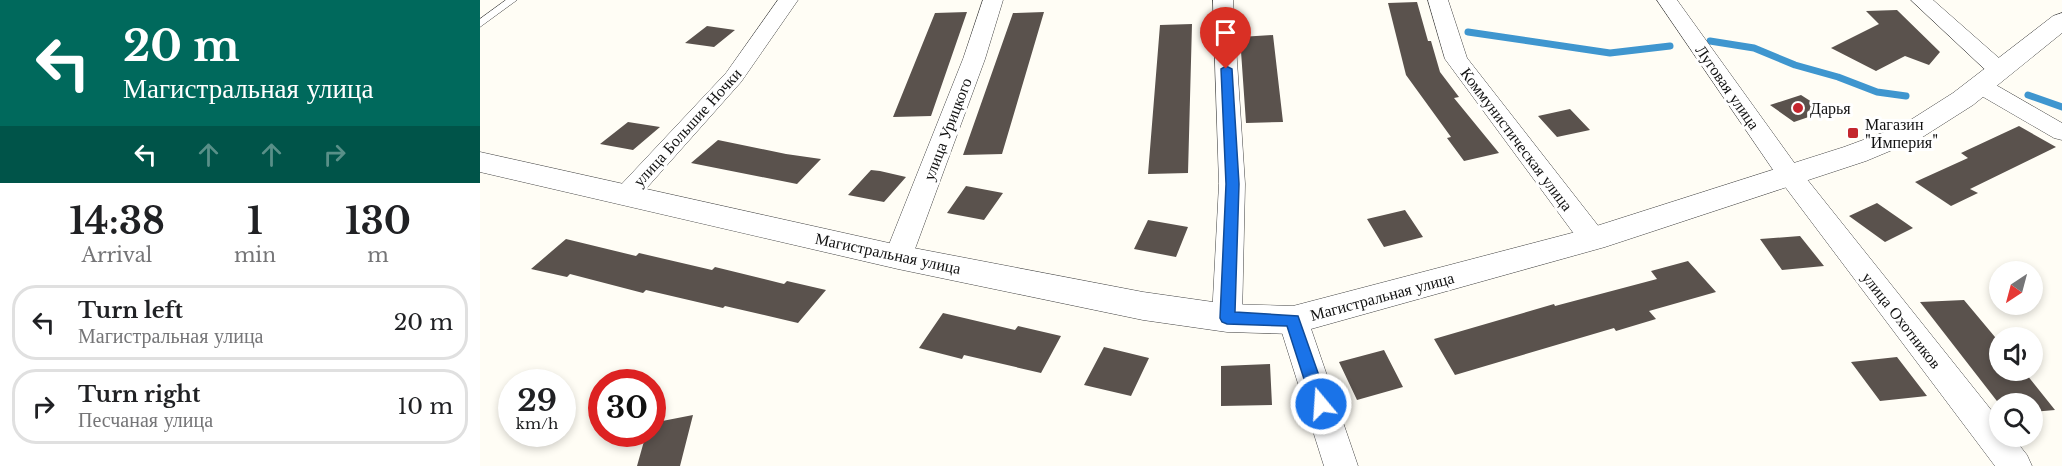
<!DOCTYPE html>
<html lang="en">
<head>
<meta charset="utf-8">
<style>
	body { margin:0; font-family:"Libre Baskerville",serif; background:#f6f6f6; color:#202124; height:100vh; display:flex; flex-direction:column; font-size:22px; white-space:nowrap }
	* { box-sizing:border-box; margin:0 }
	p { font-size:20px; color:#757577 }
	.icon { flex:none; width:33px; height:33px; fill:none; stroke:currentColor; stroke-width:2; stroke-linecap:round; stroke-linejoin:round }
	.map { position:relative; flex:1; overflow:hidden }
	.drawer { display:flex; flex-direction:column; background:#fff; width:480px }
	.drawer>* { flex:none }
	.hud { background:#00695c; color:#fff; overflow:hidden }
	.needle { width:39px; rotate:216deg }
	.fabs { position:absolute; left:1509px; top:261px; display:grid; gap:12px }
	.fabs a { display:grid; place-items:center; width:54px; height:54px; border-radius:50%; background:#fff; box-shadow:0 3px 9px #0003; font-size:30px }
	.speed { position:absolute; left:18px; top:369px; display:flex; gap:12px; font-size:30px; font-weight:700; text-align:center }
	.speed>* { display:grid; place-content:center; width:78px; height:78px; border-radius:50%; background:#fff; box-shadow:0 3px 9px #0003; line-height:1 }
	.speed small { font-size:15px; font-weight:400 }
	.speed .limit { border:9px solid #d22; background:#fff; color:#111 }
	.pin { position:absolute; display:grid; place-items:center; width:51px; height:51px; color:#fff; margin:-62px -26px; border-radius:50% 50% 50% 0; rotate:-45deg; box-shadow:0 0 6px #0007 }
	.pin .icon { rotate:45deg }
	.me { position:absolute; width:66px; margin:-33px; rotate:342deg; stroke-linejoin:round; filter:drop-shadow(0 0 4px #0008) }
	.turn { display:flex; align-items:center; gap:21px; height:126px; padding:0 24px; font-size:27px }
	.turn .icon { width:78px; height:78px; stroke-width:2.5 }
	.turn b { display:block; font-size:42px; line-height:51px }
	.lanes { display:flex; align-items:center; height:57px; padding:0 24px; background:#0003; justify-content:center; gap:30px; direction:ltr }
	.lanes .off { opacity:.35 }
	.eta { display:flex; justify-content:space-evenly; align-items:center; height:102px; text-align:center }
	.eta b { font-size:36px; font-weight:800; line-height:42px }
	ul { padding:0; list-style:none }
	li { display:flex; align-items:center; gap:18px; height:75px; margin:0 12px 9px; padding:0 12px; border:3px solid #e0e0e0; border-radius:24px }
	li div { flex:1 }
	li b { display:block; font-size:22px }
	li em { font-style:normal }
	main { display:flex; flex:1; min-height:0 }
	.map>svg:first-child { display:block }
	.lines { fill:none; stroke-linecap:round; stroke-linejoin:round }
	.stream { stroke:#3f96cf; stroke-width:7 }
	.building { fill:#5a524d }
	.service-casing { stroke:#444; stroke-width:1 }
	.minor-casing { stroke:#444; stroke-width:1 }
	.tertiary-casing { stroke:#444; stroke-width:1 }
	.service { fill:#fff; fill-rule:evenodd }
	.minor { fill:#fff; fill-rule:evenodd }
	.tertiary { fill:#fff; fill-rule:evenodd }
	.route { fill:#1a73e8; stroke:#114b97; stroke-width:1.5 }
	.poi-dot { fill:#c4262e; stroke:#fff; stroke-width:2 }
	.labels { text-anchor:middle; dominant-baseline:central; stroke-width:6; stroke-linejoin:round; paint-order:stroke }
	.street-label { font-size:16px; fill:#111; stroke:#fff }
	.poi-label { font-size:16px; fill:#111; stroke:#fff; text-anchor:start }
</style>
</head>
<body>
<main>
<section class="drawer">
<div class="hud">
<div class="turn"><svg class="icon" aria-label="left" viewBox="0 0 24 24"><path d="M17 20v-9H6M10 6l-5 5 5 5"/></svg><div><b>20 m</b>Магистральная улица</div></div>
<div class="lanes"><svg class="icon" aria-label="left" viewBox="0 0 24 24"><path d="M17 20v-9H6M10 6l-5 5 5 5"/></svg><svg class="icon off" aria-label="ahead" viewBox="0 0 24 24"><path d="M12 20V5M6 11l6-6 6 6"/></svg><svg class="icon off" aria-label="ahead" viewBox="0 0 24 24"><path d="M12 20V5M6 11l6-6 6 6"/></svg><svg class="icon off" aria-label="right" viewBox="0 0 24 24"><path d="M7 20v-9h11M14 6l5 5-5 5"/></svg></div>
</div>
<div class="eta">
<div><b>14:38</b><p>Arrival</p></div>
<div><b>1</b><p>min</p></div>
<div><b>130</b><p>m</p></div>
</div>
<ul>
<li><svg class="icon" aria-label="left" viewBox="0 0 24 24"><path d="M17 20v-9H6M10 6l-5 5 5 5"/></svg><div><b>Turn left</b><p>Магистральная улица</p></div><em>20 m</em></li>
<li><svg class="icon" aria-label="right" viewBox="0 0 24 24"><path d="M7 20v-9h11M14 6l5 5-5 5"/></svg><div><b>Turn right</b><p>Песчаная улица</p></div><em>10 m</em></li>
</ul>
</section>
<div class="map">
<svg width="1582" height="466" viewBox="0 0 1582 466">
	<rect width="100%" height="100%" fill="#fffdf5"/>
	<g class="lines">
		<path class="stream" d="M 988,32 L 1130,53 L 1190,46
			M 1230,41 L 1274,48 L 1315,65 L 1358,77 L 1397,92 L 1426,96
			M 1548,95 L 1582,107"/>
	</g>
	<path class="building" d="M 937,2 L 948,41 L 951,41 L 960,72 L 979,97 L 974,98 L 1019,153 L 984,161 L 967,138 L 971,137 L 926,75 L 908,3 Z
		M 1417,10 L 1460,52 L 1449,65 L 1425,56 L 1396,71 L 1351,48 L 1399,24 L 1386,11 Z
		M 487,12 L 451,116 L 413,117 L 455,13 Z
		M 564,12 L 522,154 L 483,155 L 533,13 Z
		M 712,24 L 708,173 L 668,174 L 680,25 Z
		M 227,26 L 255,30 L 234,47 L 205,43 Z
		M 793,35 L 803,122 L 766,123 L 760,37 Z
		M 1321,95 L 1346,111 L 1314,122 L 1290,105 Z
		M 1090,109 L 1110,130 L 1077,137 L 1058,116 Z
		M 148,122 L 180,127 L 153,150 L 120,144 Z
		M 1539,126 L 1576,147 L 1490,189 L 1498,193 L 1471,206 L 1435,182 L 1488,158 L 1481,153 Z
		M 238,140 L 306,154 L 341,159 L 317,184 L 211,163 Z
		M 391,170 L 400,171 L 426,177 L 404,202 L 368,195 Z
		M 486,186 L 523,193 L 504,220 L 467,213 Z
		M 1397,203 L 1433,228 L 1405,242 L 1369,216 Z
		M 925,210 L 943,237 L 904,247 L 887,219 Z
		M 668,220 L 708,227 L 696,257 L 654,249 Z
		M 1320,236 L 1344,266 L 1302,270 L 1280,239 Z
		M 86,239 L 156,256 L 159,253 L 232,270 L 235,267 L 304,284 L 307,281 L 346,290 L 318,323 L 245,306 L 243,308 L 166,290 L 163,293 L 90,274 L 87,277 L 51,269 Z
		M 1208,261 L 1236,292 L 1169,311 L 1176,319 L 1136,331 L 1134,328 L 975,375 L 954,339 L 1074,304 L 1075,306 L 1177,279 L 1171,271 Z
		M 1484,300 L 1520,343 L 1520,370 L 1543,370 L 1575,410 L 1552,412 L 1552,404 L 1520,405 L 1440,302 Z
		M 463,313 L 535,330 L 538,326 L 581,336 L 561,373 L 484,355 L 482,359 L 439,348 Z
		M 624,347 L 669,358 L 651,396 L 604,385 Z
		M 904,350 L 923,387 L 877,400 L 859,362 Z
		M 1417,357 L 1447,396 L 1400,401 L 1371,362 Z
		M 790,364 L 792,405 L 741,406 L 741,366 Z
		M 213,415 L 200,466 L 157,466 L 166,434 L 172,434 L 172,423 Z"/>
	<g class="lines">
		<g class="service-casing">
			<path id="service" d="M 26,0 L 37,0 L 0,27 L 0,19 Z"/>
		</g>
		<g class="minor-casing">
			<path id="minor" d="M 298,0 L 318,0 L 261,82 L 156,200 L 147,203 L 138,200 L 134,194 L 138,188 L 246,73 Z
				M 503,0 L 523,0 L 505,59 L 432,257 L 428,264 L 418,267 L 408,264 L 404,257 L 483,59 Z
				M 733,0 L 753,0 L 765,184 L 762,318 L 757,326 L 747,329 L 737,326 L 732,318 L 739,184 Z
				M 948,0 L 968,0 L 987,58 L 1123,232 L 1127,239 L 1123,246 L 1113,249 L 1103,246 L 965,59 Z
				M 1177,0 L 1197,0 L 1318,168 L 1520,421 L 1520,436 L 1532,436 L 1547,455 L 1552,466 L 1515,466 L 1300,180 Z
				M 1431,0 L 1453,0 L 1528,66 L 1531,71 L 1528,76 L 1520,78 L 1512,76 Z
				M 1501,79 L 1509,81 L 1582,123 L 1582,140 L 1574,138 L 1493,91 L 1490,86 L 1493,81 Z
				M 813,308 L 823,312 L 828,320 L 878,466 L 844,466 L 798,320 L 803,312 Z"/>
		</g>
		<g class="tertiary-casing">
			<path id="tertiary" d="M 1582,13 L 1582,33 L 1493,105 L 1441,138 L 1386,161 L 1125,247 L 813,334 L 747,332 L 663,320 L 418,269 L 0,172 L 0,152 L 418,245 L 663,292 L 747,304 L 813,306 L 1107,229 L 1364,147 L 1421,126 L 1473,93 L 1573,16 Z"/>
		</g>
		<use href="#service" class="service"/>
		<use href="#minor" class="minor"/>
		<use href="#tertiary" class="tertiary"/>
	</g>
	<path class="route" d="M 746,66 L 752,69 L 759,184 L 755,312 L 818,316 L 849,404 L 846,408 L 841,410 L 835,408 L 832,404 L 807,326 L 747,324 L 742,322 L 740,318 L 746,184 L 741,69 Z"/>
	<g class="poi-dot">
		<circle cx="1318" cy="108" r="6"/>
		<rect x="1367" y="127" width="12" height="12" rx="3"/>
	</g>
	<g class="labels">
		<g class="street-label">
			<text transform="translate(1248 87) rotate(55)">Луговая улица</text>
			<text transform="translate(207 127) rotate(-48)">улица Большие Ночки</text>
			<text transform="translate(467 129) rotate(-69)">улица Урицкого</text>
			<text transform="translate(1037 139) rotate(53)">Коммунистическая улица</text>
			<text transform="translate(408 253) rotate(12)">Магистральная улица</text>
			<text transform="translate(902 296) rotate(-15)">Магистральная улица</text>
			<text transform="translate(1422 320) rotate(52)">улица Охотников</text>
		</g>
		<g class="poi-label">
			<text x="1330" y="108">Дарья</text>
			<text x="1385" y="124">Магазин<tspan x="1385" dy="18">"Империя"</tspan></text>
		</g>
	</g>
</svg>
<div class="fabs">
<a><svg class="needle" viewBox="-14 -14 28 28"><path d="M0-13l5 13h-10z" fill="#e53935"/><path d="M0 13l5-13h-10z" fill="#757577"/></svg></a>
<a><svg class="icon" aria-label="sound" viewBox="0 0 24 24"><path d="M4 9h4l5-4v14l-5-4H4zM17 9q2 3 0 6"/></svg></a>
<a><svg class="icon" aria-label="search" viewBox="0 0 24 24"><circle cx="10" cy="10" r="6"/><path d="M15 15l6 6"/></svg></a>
</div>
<div class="speed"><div>29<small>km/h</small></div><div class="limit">30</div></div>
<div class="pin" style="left:746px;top:69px;background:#d93025"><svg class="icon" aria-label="arrive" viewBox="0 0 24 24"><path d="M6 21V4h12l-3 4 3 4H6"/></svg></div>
<svg class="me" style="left:841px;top:404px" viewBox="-20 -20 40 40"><circle r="17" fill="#1a73e8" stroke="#fff" stroke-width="3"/><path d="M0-11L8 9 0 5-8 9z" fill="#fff"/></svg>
</div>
</main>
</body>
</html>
